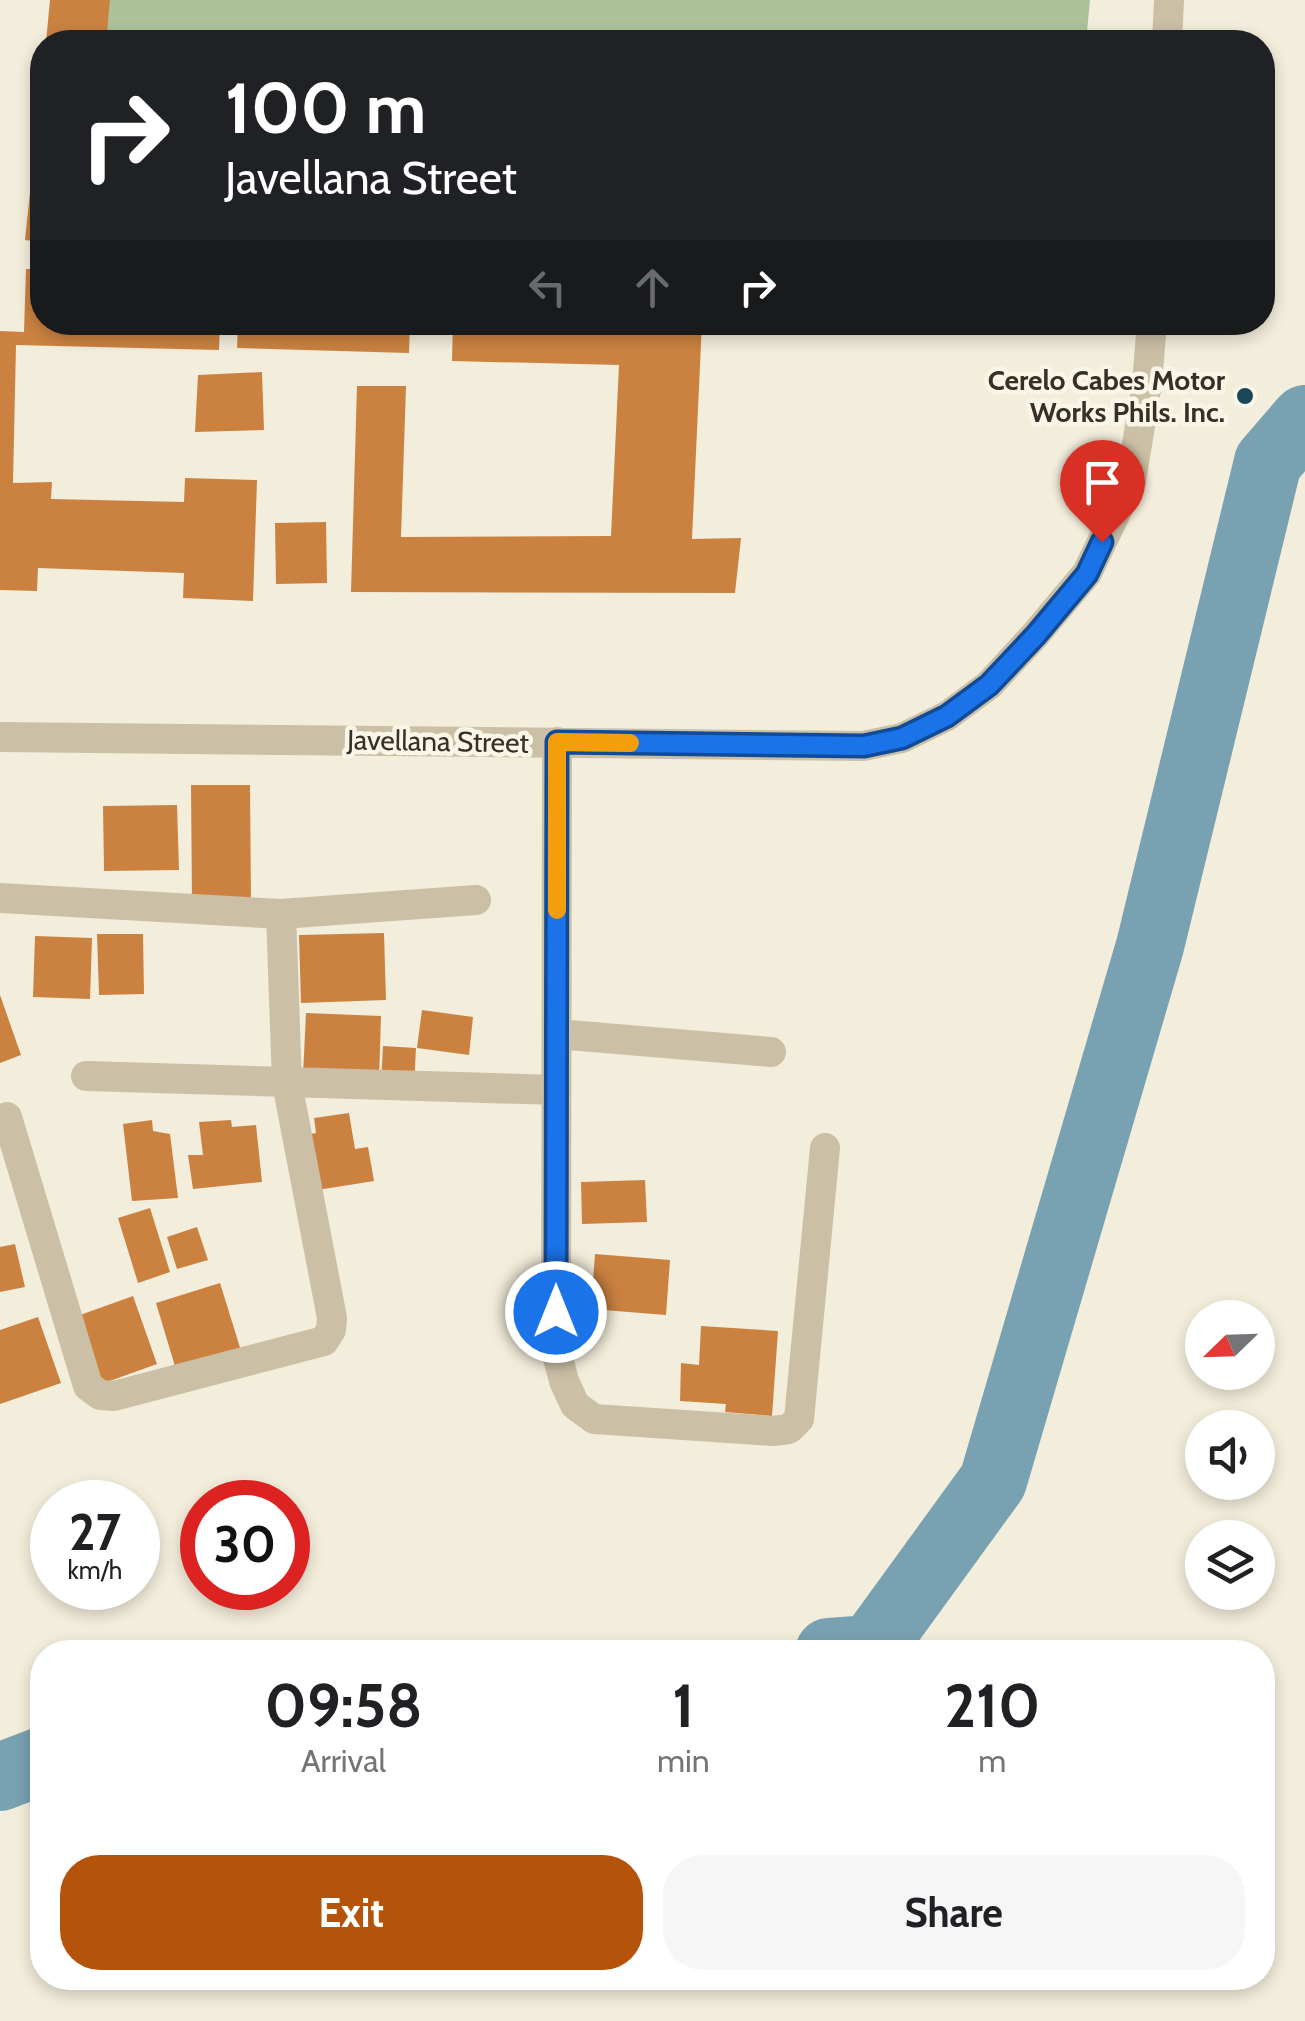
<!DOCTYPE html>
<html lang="en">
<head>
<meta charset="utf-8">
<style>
	body { margin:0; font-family:Cabin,sans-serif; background:#f6f6f6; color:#202124; height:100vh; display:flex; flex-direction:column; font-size:38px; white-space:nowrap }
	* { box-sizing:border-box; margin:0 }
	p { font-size:32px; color:#757577 }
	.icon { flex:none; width:55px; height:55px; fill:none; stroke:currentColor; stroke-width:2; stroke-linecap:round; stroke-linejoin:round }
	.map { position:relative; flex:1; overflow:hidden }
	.drawer { position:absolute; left:30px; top:1640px; width:1245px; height:350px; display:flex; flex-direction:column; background:#fff; border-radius:40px; box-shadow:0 5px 15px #0003 }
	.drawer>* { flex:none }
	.hud { position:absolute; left:30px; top:30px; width:1245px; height:305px; border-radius:40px; box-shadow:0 5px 15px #0003; background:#202124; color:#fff; overflow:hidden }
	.needle { width:65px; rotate:247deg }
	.buttons { position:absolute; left:1185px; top:1300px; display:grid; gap:20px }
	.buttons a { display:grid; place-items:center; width:90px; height:90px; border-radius:50%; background:#fff; box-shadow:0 5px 15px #0003; font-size:50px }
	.speed { position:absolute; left:30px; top:1480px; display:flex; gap:20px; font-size:50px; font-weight:700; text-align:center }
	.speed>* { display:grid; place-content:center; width:130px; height:130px; border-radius:50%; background:#fff; box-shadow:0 5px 15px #0003; line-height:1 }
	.speed small { font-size:25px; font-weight:400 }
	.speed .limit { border:15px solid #d22; background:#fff; color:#111 }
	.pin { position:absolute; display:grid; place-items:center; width:85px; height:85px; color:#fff; margin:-102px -42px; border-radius:50% 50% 50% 0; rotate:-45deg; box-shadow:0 0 10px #0007 }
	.pin .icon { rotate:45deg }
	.me { position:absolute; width:110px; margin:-55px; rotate:0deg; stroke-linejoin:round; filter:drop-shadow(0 0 8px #0008) }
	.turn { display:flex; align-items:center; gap:35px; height:210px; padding:0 30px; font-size:45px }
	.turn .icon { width:130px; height:130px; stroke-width:2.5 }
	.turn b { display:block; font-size:70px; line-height:85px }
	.lanes { display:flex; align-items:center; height:95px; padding:0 30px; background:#0003; justify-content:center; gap:50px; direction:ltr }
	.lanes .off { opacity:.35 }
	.eta { display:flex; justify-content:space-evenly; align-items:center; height:170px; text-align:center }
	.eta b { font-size:60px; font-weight:700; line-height:70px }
	.cta { display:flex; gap:20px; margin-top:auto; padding:20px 30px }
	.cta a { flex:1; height:115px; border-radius:40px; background:#b45309; color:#fff; font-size:40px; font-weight:700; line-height:115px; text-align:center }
	.cta a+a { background:#f6f6f6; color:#202124 }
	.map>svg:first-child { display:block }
	.green { fill:#abc29a }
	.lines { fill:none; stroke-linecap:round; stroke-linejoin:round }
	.river { stroke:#78a1b1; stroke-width:68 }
	.building { fill:#cb8241 }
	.street { stroke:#cbc0a6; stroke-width:30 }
	.route-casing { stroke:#114b97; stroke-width:25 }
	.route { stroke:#1a73e8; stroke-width:18 }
	.slow { stroke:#f59e0b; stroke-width:18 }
	.poi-dot { fill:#1b475a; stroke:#faf6e7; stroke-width:4 }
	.labels { text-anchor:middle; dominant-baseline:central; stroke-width:9; stroke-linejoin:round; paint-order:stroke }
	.poi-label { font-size:28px; font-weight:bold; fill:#373027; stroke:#faf6e7; text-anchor:end }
	.street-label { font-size:28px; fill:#373027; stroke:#faf6e7 }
</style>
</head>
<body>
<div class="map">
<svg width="1305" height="2021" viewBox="0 0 1305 2021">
	<rect width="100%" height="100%" fill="#f3eddb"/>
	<path class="green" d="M 94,0 L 1090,0 L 1086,42 L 112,42 Z"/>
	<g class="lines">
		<path class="river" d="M 829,1652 L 871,1649 L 993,1481 L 1150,946 L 1268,462 L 1305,419
			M 0,1777 L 42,1761"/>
	</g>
	<path class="building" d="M 50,0 L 110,0 L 106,42 L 46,42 Z
		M 40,97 L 42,97 L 42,242 L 25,240 Z
		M 26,269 L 42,269 L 42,322 L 220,322 L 219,350 L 16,345 L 13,483 L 52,482 L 51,499 L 184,502 L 185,478 L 257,480 L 253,601 L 183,598 L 184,573 L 38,568 L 37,591 L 0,590 L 0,331 L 24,332 Z
		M 238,322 L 410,322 L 409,353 L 237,348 Z
		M 453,322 L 702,322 L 692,539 L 741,538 L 735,593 L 351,592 L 357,386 L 406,386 L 401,537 L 611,536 L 619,365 L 452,361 Z
		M 262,372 L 264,430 L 195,432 L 198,375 Z
		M 326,522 L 327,583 L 276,584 L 275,523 Z
		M 191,785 L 250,785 L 251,905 L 192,905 Z
		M 177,805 L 179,870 L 104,871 L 103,806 Z
		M 384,933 L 386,1000 L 301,1003 L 299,935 Z
		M 97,934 L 143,934 L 144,994 L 99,995 Z
		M 35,936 L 92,938 L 90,999 L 33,997 Z
		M 0,995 L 21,1055 L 0,1063 Z
		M 422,1010 L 473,1017 L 469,1055 L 417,1048 Z
		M 306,1013 L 381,1016 L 379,1079 L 303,1075 Z
		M 383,1046 L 416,1048 L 414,1086 L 381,1084 Z
		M 349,1113 L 355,1149 L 368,1147 L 374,1181 L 311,1191 L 303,1135 L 316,1133 L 314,1118 Z
		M 152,1120 L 153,1131 L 170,1134 L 178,1198 L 132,1201 L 123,1124 Z
		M 231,1120 L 232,1127 L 256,1125 L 262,1182 L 193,1189 L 188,1155 L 203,1155 L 199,1122 Z
		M 645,1180 L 647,1222 L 582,1224 L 581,1182 Z
		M 150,1208 L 170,1272 L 138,1283 L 118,1218 Z
		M 197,1227 L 208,1260 L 177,1269 L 167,1237 Z
		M 15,1244 L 25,1287 L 0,1292 L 0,1247 Z
		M 595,1254 L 670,1260 L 666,1315 L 591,1309 Z
		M 220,1283 L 242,1354 L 177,1373 L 156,1303 Z
		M 133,1296 L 157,1364 L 93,1387 L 69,1319 Z
		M 38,1317 L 61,1383 L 0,1404 L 0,1330 Z
		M 701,1326 L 778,1331 L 772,1416 L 725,1412 L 726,1404 L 680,1401 L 681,1363 L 699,1365 Z"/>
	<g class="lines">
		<path class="street" d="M 1167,42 L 1169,0
			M 0,737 L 863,746 L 902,738 L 947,716 L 989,685 L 1035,635 L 1087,573 L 1131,481 L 1147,383 L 1152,322
			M 557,742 L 556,1350 L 564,1381 L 575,1405 L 594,1419 L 773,1431 L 789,1429 L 799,1419 L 825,1148
			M 0,898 L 281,914 L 476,900
			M 557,1034 L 771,1052
			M 86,1076 L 556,1090
			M 7,1117 L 88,1386 L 100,1395 L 114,1396 L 324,1341 L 331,1330 L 332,1318 L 287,1083 L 281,914"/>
	</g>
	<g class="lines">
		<g class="route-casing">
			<path id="route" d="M 556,1312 L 557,742 L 864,746 L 902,738 L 947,716 L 989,685 L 1036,635 L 1087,574 L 1102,542"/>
		</g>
		<use href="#route" class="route"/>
		<path class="slow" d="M 557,910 L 557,742 L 630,743"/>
	</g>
	<circle class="poi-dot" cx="1245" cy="396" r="10"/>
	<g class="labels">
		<g class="poi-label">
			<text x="1225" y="380">Cerelo Cabes Motor<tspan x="1225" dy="32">Works Phils. Inc.</tspan></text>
		</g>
		<g class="street-label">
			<text transform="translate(438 741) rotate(1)">Javellana Street</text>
		</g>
	</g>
</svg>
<div class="buttons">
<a><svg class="needle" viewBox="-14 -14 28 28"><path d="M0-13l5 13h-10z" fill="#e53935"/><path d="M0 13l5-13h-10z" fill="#757577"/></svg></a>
<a><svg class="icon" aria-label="sound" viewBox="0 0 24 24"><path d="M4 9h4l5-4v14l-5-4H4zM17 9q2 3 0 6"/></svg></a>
<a><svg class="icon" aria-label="layers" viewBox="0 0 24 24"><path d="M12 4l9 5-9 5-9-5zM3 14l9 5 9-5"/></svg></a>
</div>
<div class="speed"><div>27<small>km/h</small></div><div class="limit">30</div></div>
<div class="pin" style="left:1102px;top:542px;background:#d93025"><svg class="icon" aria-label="arrive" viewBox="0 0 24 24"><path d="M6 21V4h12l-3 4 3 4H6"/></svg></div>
<svg class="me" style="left:556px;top:1312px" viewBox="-20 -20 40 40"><circle r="17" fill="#1a73e8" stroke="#fff" stroke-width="3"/><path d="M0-11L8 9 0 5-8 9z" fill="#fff"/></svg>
<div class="hud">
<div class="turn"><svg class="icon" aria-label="right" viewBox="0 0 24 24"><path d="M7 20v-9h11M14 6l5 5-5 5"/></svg><div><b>100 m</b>Javellana Street</div></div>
<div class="lanes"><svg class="icon off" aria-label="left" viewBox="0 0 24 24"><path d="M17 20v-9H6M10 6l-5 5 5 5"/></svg><svg class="icon off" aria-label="ahead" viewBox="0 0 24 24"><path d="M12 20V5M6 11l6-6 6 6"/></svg><svg class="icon" aria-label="right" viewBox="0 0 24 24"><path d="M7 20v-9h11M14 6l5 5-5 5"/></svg></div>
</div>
<section class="drawer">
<div class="eta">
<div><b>09:58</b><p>Arrival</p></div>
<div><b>1</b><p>min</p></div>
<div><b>210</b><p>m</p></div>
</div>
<div class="cta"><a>Exit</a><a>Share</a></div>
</section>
</div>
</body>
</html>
